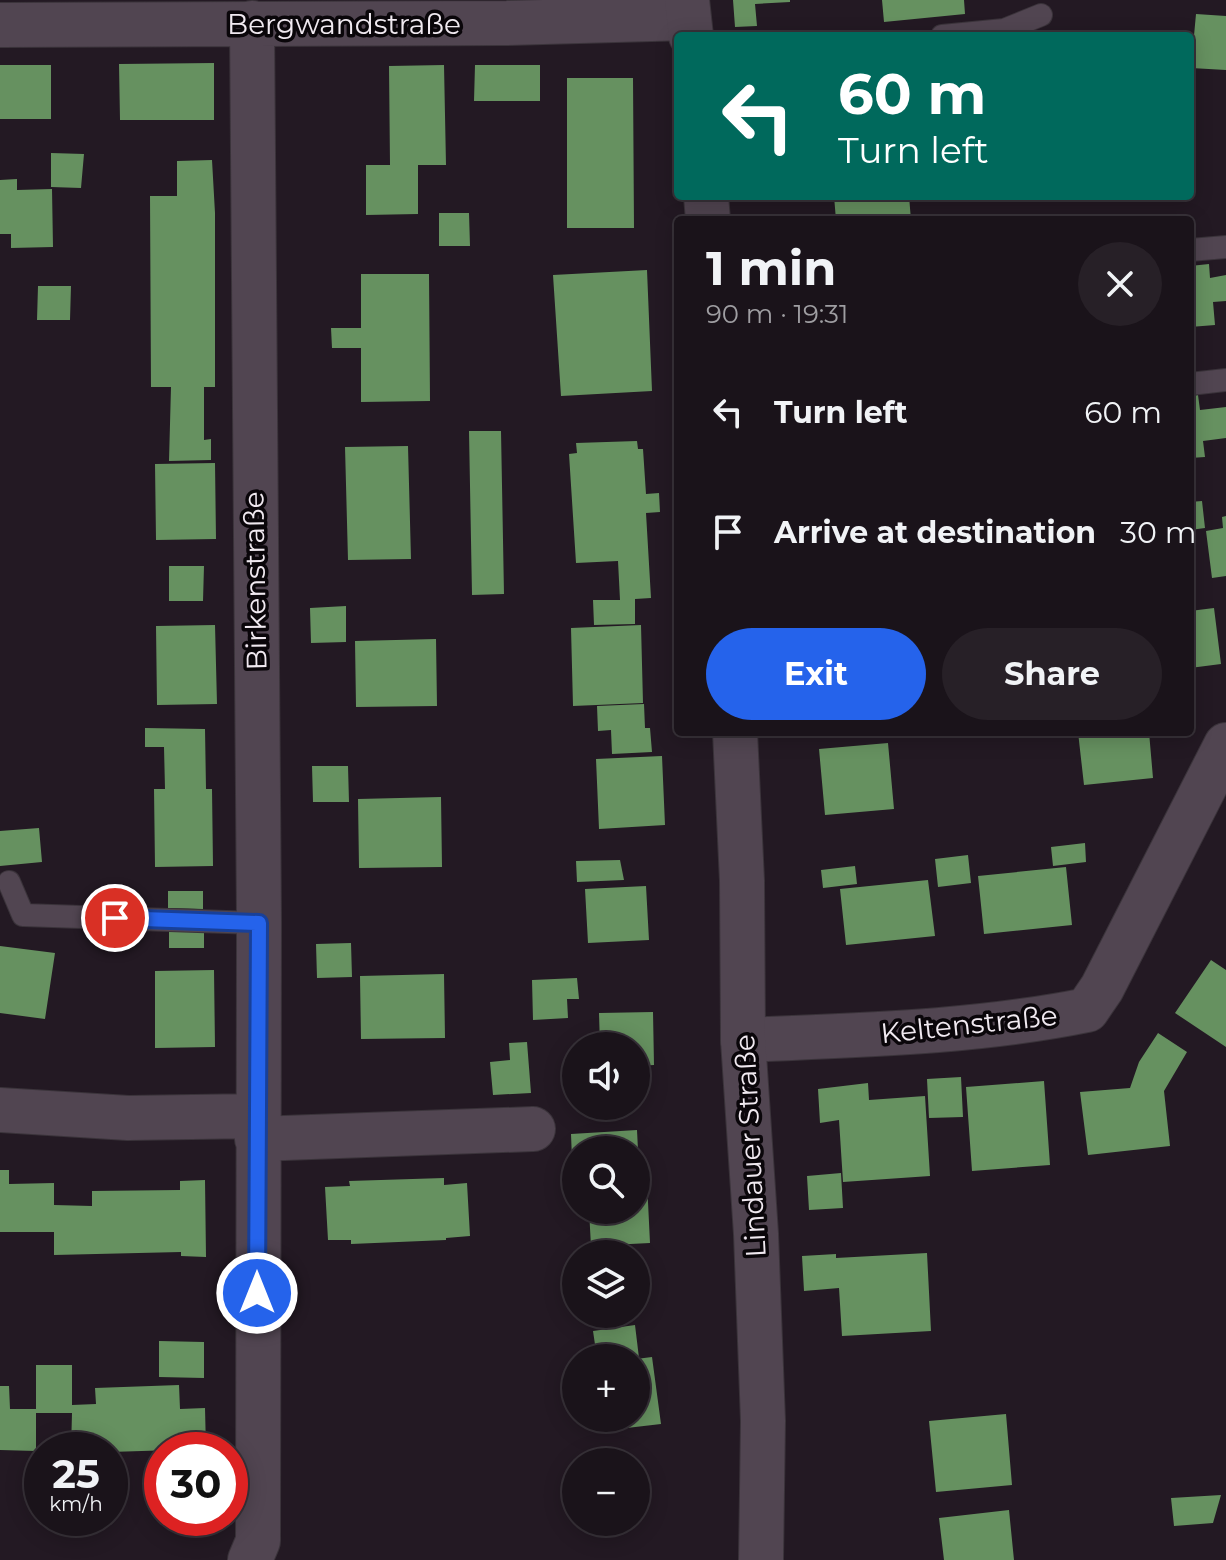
<!DOCTYPE html>
<html lang="en">
<head>
<meta charset="utf-8">
<style>
	body { margin:0; font-family:Montserrat,sans-serif; background:#272027; color:#f1f3f6; height:100vh; display:flex; flex-direction:column; font-size:30px; white-space:nowrap }
	* { box-sizing:border-box; margin:0 }
	p { font-size:26px; color:#9f9ea2 }
	.icon { flex:none; width:44px; height:44px; fill:none; stroke:currentColor; stroke-width:2; stroke-linecap:round; stroke-linejoin:round }
	.map { position:relative; flex:1; overflow:hidden }
	.sheet { position:absolute; left:674px; top:216px; width:520px; height:520px; display:flex; flex-direction:column; background:#1a131a; border-radius:8px; box-shadow:0 4px 20px #0003,0 0 0 2px #383239 }
	.sheet>* { flex:none }
	.top-card { position:absolute; left:674px; top:32px; width:520px; height:168px; border-radius:8px; box-shadow:0 4px 20px #0003,0 0 0 2px #383239; background:#00695c; color:#fff; overflow:hidden }
	.fabs { position:absolute; left:562px; top:1032px; display:grid; gap:16px }
	.fabs a { display:grid; place-items:center; width:88px; height:88px; border-radius:50%; background:#1a131a; box-shadow:0 4px 20px #0003,0 0 0 2px #383239; font-size:40px }
	.speed { position:absolute; left:24px; top:1432px; display:flex; gap:16px; font-size:40px; font-weight:700; text-align:center }
	.speed>* { display:grid; place-content:center; width:104px; height:104px; border-radius:50%; background:#1a131a; box-shadow:0 4px 20px #0003,0 0 0 2px #383239; line-height:1 }
	.speed small { font-size:20px; font-weight:400 }
	.speed .limit { border:12px solid #d22; background:#fff; color:#111 }
	.pin { position:absolute; display:grid; place-items:center; width:68px; height:68px; color:#fff; margin:-34px; border:4px solid #fff; border-radius:50%; box-shadow:0 2px 8px #0007 }
	.me { position:absolute; width:88px; margin:-44px; rotate:0deg; stroke-linejoin:round; filter:drop-shadow(0 0 6px #0008) }
	.turn { display:flex; align-items:center; gap:28px; height:168px; padding:0 32px; font-size:36px }
	.turn .icon { width:104px; height:104px; stroke-width:2.5 }
	.turn b { display:block; font-size:56px; line-height:68px }
	.round { display:grid; place-items:center; flex:none; width:84px; height:84px; border-radius:42px; background:#272027 }
	.summary { display:flex; align-items:center; justify-content:space-between; height:136px; padding:0 32px }
	h1 { font-size:48px; font-weight:700; line-height:60px }
	.primary-button { display:flex; gap:16px; margin-top:auto; padding:16px 32px }
	.primary-button a { flex:1; height:92px; border-radius:48px; background:#2563eb; color:#fff; font-size:32px; font-weight:700; line-height:92px; text-align:center }
	.primary-button a+a { background:#272027; color:#f1f3f6 }
	ul { padding:0; list-style:none }
	li { display:flex; align-items:center; gap:24px; height:120px; padding:0 32px }
	li div { flex:1 }
	li b { display:block; font-size:30px }
	li em { font-style:normal }
	.map>svg:first-child { display:block }
	.building { fill:#669160 }
	.lines { fill:none; stroke-linecap:round; stroke-linejoin:round }
	.service-casing { stroke:#3a333a; stroke-width:24 }
	.minor-casing { stroke:#3a333a; stroke-width:46 }
	.tertiary-casing { stroke:#3a333a; stroke-width:46 }
	.service { stroke:#514551; stroke-width:22 }
	.minor { stroke:#514551; stroke-width:44 }
	.tertiary { stroke:#514551; stroke-width:44 }
	.route-casing { stroke:#184099; stroke-width:20 }
	.route { stroke:#2563eb; stroke-width:14 }
	.labels { text-anchor:middle; dominant-baseline:central; stroke-width:7; stroke-linejoin:round; paint-order:stroke }
	.street-label { font-size:28px; fill:#f0e9f0; stroke:#0a060a }
</style>
</head>
<body>
<div class="map">
<svg width="1226" height="1560" viewBox="0 0 1226 1560">
	<rect width="100%" height="100%" fill="#231923"/>
	<path class="building" d="M 733,0 L 790,0 L 790,2 L 755,4 L 757,26 L 735,27 Z
		M 882,0 L 964,0 L 965,14 L 884,22 Z
		M 1196,14 L 1226,16 L 1226,70 L 1191,68 Z
		M 214,63 L 214,120 L 120,120 L 119,64 Z
		M 0,65 L 51,65 L 51,119 L 0,119 Z
		M 444,65 L 446,165 L 418,165 L 418,214 L 366,215 L 366,165 L 390,165 L 389,66 Z
		M 475,65 L 540,65 L 540,101 L 474,101 Z
		M 567,78 L 633,78 L 634,228 L 567,228 Z
		M 51,153 L 84,154 L 81,188 L 51,187 Z
		M 212,160 L 215,213 L 215,387 L 204,387 L 204,440 L 211,439 L 211,460 L 169,461 L 171,387 L 151,387 L 150,196 L 177,196 L 177,161 Z
		M 17,179 L 17,190 L 52,189 L 53,247 L 11,248 L 11,234 L 0,234 L 0,180 Z
		M 834,196 L 909,196 L 911,220 L 836,220 Z
		M 439,213 L 469,213 L 470,246 L 439,246 Z
		M 1209,264 L 1210,278 L 1226,275 L 1226,301 L 1213,302 L 1215,325 L 1190,327 L 1190,266 Z
		M 647,270 L 652,391 L 561,396 L 553,275 Z
		M 361,274 L 429,274 L 430,401 L 361,402 L 361,348 L 332,348 L 331,328 L 361,328 Z
		M 38,286 L 71,286 L 70,320 L 37,320 Z
		M 1198,395 L 1200,410 L 1226,407 L 1226,438 L 1203,441 L 1205,457 L 1190,458 L 1190,396 Z
		M 469,431 L 501,431 L 504,594 L 472,595 Z
		M 637,441 L 638,449 L 643,449 L 646,494 L 659,493 L 660,512 L 646,513 L 651,598 L 635,599 L 635,624 L 594,625 L 593,600 L 620,600 L 618,561 L 576,563 L 569,454 L 577,453 L 576,443 Z
		M 408,446 L 411,559 L 348,560 L 345,447 Z
		M 215,463 L 216,539 L 156,540 L 155,464 Z
		M 1202,501 L 1205,528 L 1190,530 L 1190,502 Z
		M 1226,516 L 1226,576 L 1212,578 L 1206,531 L 1223,528 L 1222,517 Z
		M 169,566 L 204,566 L 203,601 L 169,601 Z
		M 346,606 L 346,642 L 311,643 L 310,608 Z
		M 1214,608 L 1221,664 L 1190,668 L 1190,611 Z
		M 215,625 L 217,704 L 157,705 L 156,626 Z
		M 641,625 L 643,703 L 573,706 L 571,628 Z
		M 436,639 L 437,706 L 356,707 L 355,641 Z
		M 644,704 L 645,728 L 650,728 L 652,752 L 612,754 L 611,730 L 598,731 L 597,706 Z
		M 145,728 L 205,729 L 206,789 L 212,789 L 213,866 L 155,867 L 154,789 L 165,789 L 164,747 L 145,747 Z
		M 1078,732 L 1149,732 L 1153,778 L 1084,785 Z
		M 888,743 L 894,809 L 825,815 L 819,749 Z
		M 662,756 L 665,825 L 599,829 L 596,759 Z
		M 312,766 L 348,766 L 349,802 L 313,802 Z
		M 441,797 L 442,867 L 359,868 L 358,799 Z
		M 39,828 L 42,862 L 0,866 L 0,831 Z
		M 1085,843 L 1086,862 L 1053,866 L 1051,847 Z
		M 968,855 L 971,883 L 938,887 L 935,859 Z
		M 620,860 L 624,880 L 577,882 L 576,861 Z
		M 855,866 L 857,884 L 823,888 L 821,870 Z
		M 1066,867 L 1072,925 L 984,934 L 978,876 Z
		M 928,880 L 935,936 L 846,945 L 840,889 Z
		M 646,886 L 649,940 L 588,943 L 585,889 Z
		M 168,891 L 203,891 L 203,909 L 168,908 Z
		M 169,930 L 204,930 L 204,948 L 169,948 Z
		M 351,943 L 352,977 L 317,978 L 316,944 Z
		M 0,946 L 55,953 L 45,1019 L 0,1013 Z
		M 1211,960 L 1226,970 L 1226,1047 L 1175,1013 Z
		M 214,970 L 215,1047 L 155,1048 L 155,971 Z
		M 444,974 L 445,1038 L 361,1039 L 360,976 Z
		M 577,978 L 579,999 L 567,999 L 568,1018 L 533,1020 L 532,980 Z
		M 653,1012 L 654,1065 L 636,1066 L 636,1046 L 600,1046 L 599,1013 Z
		M 1158,1033 L 1187,1052 L 1164,1091 L 1170,1146 L 1088,1155 L 1080,1092 L 1130,1088 L 1139,1062 Z
		M 527,1042 L 531,1093 L 493,1095 L 490,1062 L 510,1060 L 509,1043 Z
		M 961,1077 L 963,1117 L 929,1118 L 927,1079 Z
		M 1044,1081 L 1050,1165 L 972,1171 L 966,1087 Z
		M 868,1083 L 869,1100 L 925,1096 L 930,1176 L 843,1182 L 839,1120 L 820,1123 L 818,1089 Z
		M 637,1130 L 638,1150 L 576,1150 L 576,1159 L 572,1159 L 571,1134 Z
		M 646,1161 L 650,1243 L 591,1246 L 589,1210 L 636,1210 L 636,1162 Z
		M 0,1170 L 9,1170 L 9,1184 L 54,1183 L 54,1205 L 92,1206 L 92,1191 L 180,1190 L 180,1181 L 205,1180 L 206,1257 L 181,1256 L 181,1252 L 54,1255 L 54,1232 L 0,1232 Z
		M 841,1173 L 843,1208 L 809,1210 L 807,1176 Z
		M 444,1178 L 444,1185 L 467,1183 L 470,1236 L 446,1238 L 446,1240 L 351,1244 L 351,1240 L 328,1240 L 325,1187 L 350,1186 L 349,1181 Z
		M 927,1253 L 931,1331 L 842,1336 L 839,1288 L 804,1291 L 802,1256 L 836,1254 L 836,1258 Z
		M 635,1325 L 639,1358 L 597,1358 L 593,1331 Z
		M 159,1341 L 204,1342 L 204,1378 L 159,1377 Z
		M 652,1357 L 661,1424 L 601,1431 L 599,1418 L 636,1418 L 636,1359 Z
		M 36,1365 L 72,1365 L 72,1405 L 96,1404 L 95,1388 L 179,1385 L 180,1409 L 205,1408 L 206,1449 L 110,1452 L 110,1450 L 71,1450 L 72,1413 L 36,1413 L 36,1451 L 0,1450 L 0,1386 L 9,1386 L 10,1409 L 36,1409 Z
		M 1006,1414 L 1012,1485 L 936,1492 L 929,1421 Z
		M 1221,1495 L 1213,1523 L 1174,1526 L 1171,1498 Z
		M 1009,1510 L 1014,1560 L 944,1560 L 939,1518 Z"/>
	<g class="lines">
		<g class="service-casing">
			<path id="service" d="M 942,36 L 1004,30 L 1041,15
				M 1190,250 L 1226,247
				M 1190,384 L 1226,380
				M 9,882 L 23,915 L 259,923"/>
		</g>
		<g class="minor-casing">
			<path id="minor" d="M 0,25 L 507,23 L 688,18
				M 743,1040 C 857,1035 974,1033 1087,1010 L 1102,988 L 1226,745
				M 0,1110 L 128,1118 L 257,1116
				M 257,1139 L 533,1129
				M 250,1560 L 258,1541 L 259,923 L 252,23"/>
		</g>
		<g class="tertiary-casing">
			<path id="tertiary" d="M 687,0 L 691,36
				M 706,196 L 708,220
				M 735,732 L 742,881 L 743,1040 L 756,1234 L 763,1421 L 761,1560"/>
		</g>
		<use href="#service" class="service"/>
		<use href="#minor" class="minor"/>
		<use href="#tertiary" class="tertiary"/>
	</g>
	<g class="lines">
		<g class="route-casing">
			<path id="route" d="M 115,918 L 259,923 L 257,1293"/>
		</g>
		<use href="#route" class="route"/>
	</g>
	<g class="labels">
		<g class="street-label">
			<text x="344" y="24">Bergwandstraße</text>
			<text transform="translate(255 581) rotate(-91)">Birkenstraße</text>
			<text transform="translate(969 1024) rotate(-6)">Keltenstraße</text>
			<text transform="translate(750 1146) rotate(-93)">Lindauer Straße</text>
		</g>
	</g>
</svg>
<div class="fabs">
<a><svg class="icon" aria-label="sound" viewBox="0 0 24 24"><path d="M4 9h4l5-4v14l-5-4H4zM17 9q2 3 0 6"/></svg></a>
<a><svg class="icon" aria-label="search" viewBox="0 0 24 24"><circle cx="10" cy="10" r="6"/><path d="M15 15l6 6"/></svg></a>
<a><svg class="icon" aria-label="layers" viewBox="0 0 24 24"><path d="M12 4l9 5-9 5-9-5zM3 14l9 5 9-5"/></svg></a>
<a>+</a>
<a>−</a>
</div>
<div class="speed"><div>25<small>km/h</small></div><div class="limit">30</div></div>
<div class="pin" style="left:115px;top:918px;background:#d93025"><svg class="icon" aria-label="arrive" viewBox="0 0 24 24"><path d="M6 21V4h12l-3 4 3 4H6"/></svg></div>
<svg class="me" style="left:257px;top:1293px" viewBox="-20 -20 40 40"><circle r="17" fill="#2563eb" stroke="#fff" stroke-width="3"/><path d="M0-11L8 9 0 5-8 9z" fill="#fff"/></svg>
<div class="top-card">
<div class="turn"><svg class="icon" aria-label="left" viewBox="0 0 24 24"><path d="M17 20v-9H6M10 6l-5 5 5 5"/></svg><div><b>60 m</b>Turn left</div></div>
</div>
<section class="sheet">
<div class="summary"><div><h1>1 min</h1><p>90 m · 19:31</p></div><a class="round"><svg class="icon" aria-label="close" viewBox="0 0 24 24"><path d="M6 6l12 12M18 6L6 18"/></svg></a></div>
<ul>
<li><svg class="icon" aria-label="left" viewBox="0 0 24 24"><path d="M17 20v-9H6M10 6l-5 5 5 5"/></svg><div><b>Turn left</b></div><em>60 m</em></li>
<li><svg class="icon" aria-label="arrive" viewBox="0 0 24 24"><path d="M6 21V4h12l-3 4 3 4H6"/></svg><div><b>Arrive at destination</b></div><em>30 m</em></li>
</ul>
<div class="primary-button"><a>Exit</a><a>Share</a></div>
</section>
</div>
</body>
</html>
